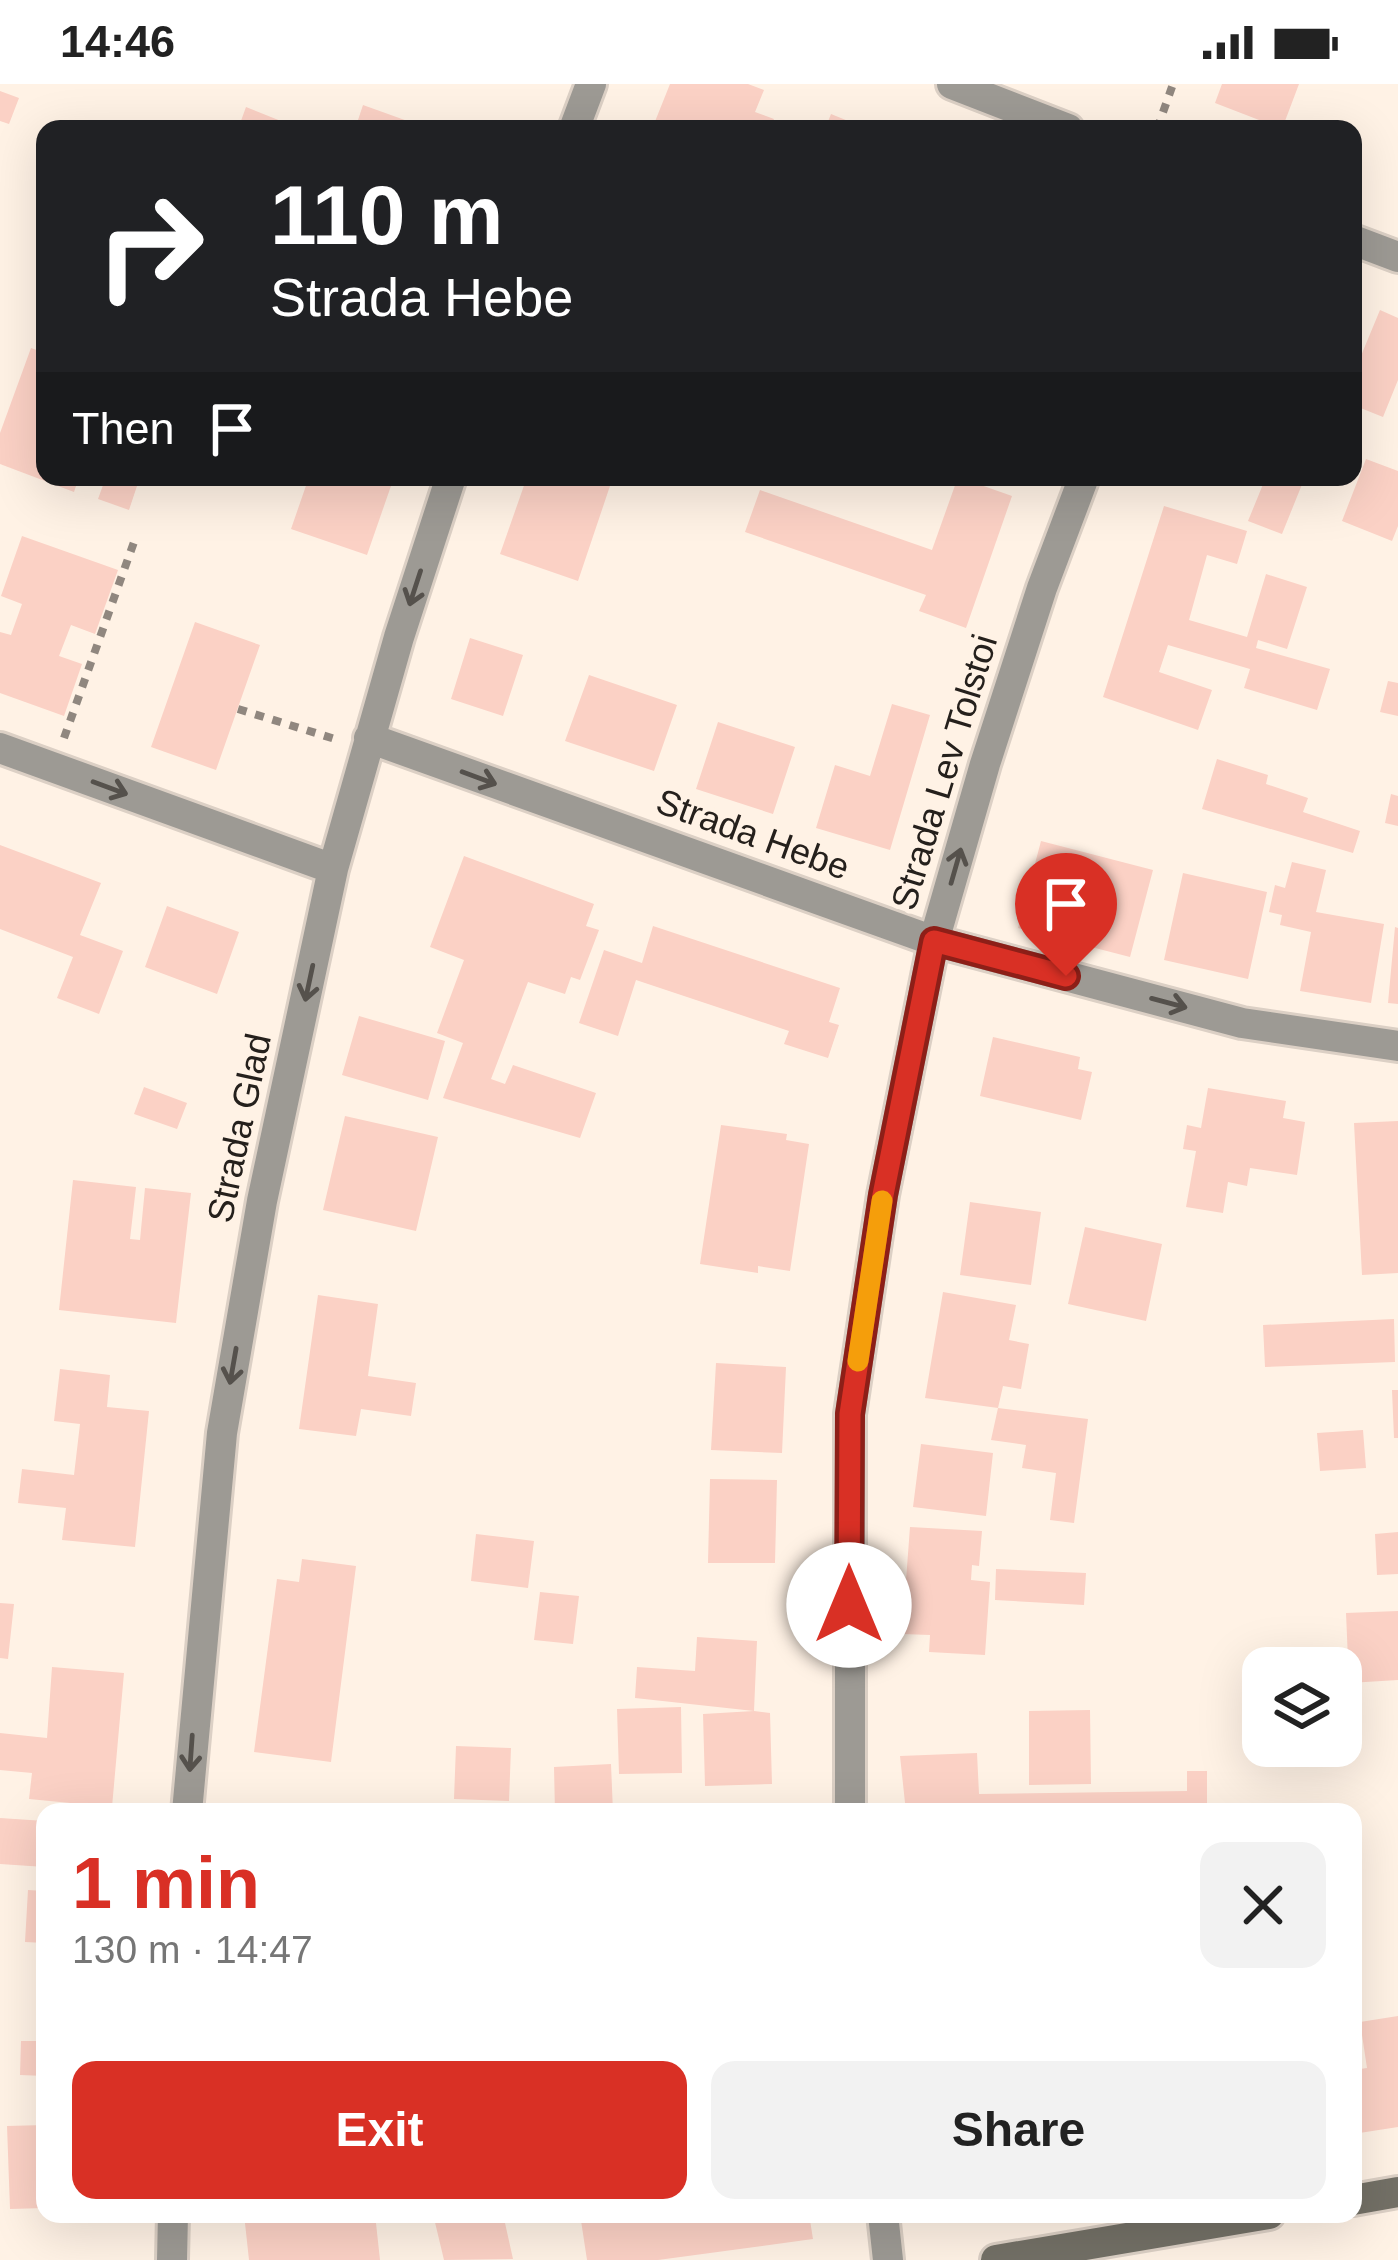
<!DOCTYPE html>
<html lang="en">
<head>
<meta charset="utf-8">
<style>
	body { margin:0; font-family:Helvetica,sans-serif; background:#f2f2f2; color:#222; height:100vh; display:flex; flex-direction:column; font-size:45px; white-space:nowrap }
	* { box-sizing:border-box; margin:0 }
	p { font-size:39px; color:#767676 }
	.icon { flex:none; width:66px; height:66px; fill:none; stroke:currentColor; stroke-width:2; stroke-linecap:round; stroke-linejoin:round }
	.map { position:relative; flex:1; overflow:hidden }
	.sheet { position:absolute; left:36px; top:1719px; width:1326px; height:420px; display:flex; flex-direction:column; background:#fff; border-radius:24px; box-shadow:0 12px 48px #0002 }
	.sheet>* { flex:none }
	.banner { position:absolute; left:36px; top:36px; width:1326px; height:366px; border-radius:24px; box-shadow:0 12px 48px #0002; background:#202124; color:#fff; overflow:hidden }
	.fabs { position:absolute; left:1242px; top:1563px; display:grid; gap:24px }
	.fabs a { display:grid; place-items:center; width:120px; height:120px; border-radius:24px; background:#fff; box-shadow:0 12px 48px #0002; font-size:60px }
	.pin { position:absolute; display:grid; place-items:center; width:102px; height:102px; color:#fff; margin:-123px -51px; border-radius:50% 50% 50% 0; rotate:-45deg; box-shadow:0 0 12px #0007 }
	.pin .icon { rotate:45deg }
	.me { position:absolute; width:132px; margin:-66px; rotate:0deg; stroke-linejoin:round; filter:drop-shadow(0 0 9px #0008) }
	.turn { display:flex; align-items:center; gap:42px; height:252px; padding:0 36px; font-size:54px }
	.turn .icon { width:156px; height:156px; stroke-width:2.5 }
	.turn b { display:block; font-size:84px; line-height:102px }
	.then { display:flex; align-items:center; height:114px; padding:0 36px; background:#0003; gap:24px; font-size:45px }
	.round { display:grid; place-items:center; flex:none; width:126px; height:126px; border-radius:24px; background:#f2f2f2 }
	.summary { display:flex; align-items:center; justify-content:space-between; height:204px; padding:0 36px }
	h1 { font-size:72px; font-weight:600; line-height:90px; color:#d93025 }
	.cta { display:flex; gap:24px; margin-top:auto; padding:24px 36px }
	.cta a { flex:1; height:138px; border-radius:24px; background:#d93025; color:#fff; font-size:48px; font-weight:600; line-height:138px; text-align:center }
	.cta a+a { background:#f2f2f2; color:#222 }
	.status { display:flex; justify-content:space-between; align-items:center; height:84px; padding:0 60px; background:#fff; direction:ltr }
	.status svg { height:33px; fill:currentColor }
	.map>svg:first-child { display:block }
	.building { fill:#fbd1c5 }
	.lines { fill:none; stroke-linecap:round; stroke-linejoin:round }
	.minor-casing { stroke:#dcd0c5; stroke-width:36 }
	.secondary-casing { stroke:#dcd0c5; stroke-width:36 }
	.path { stroke:#90877f; stroke-width:8; stroke-dasharray:9 9; stroke-linecap:butt }
	.minor { stroke:#9d9a94; stroke-width:30 }
	.secondary { stroke:#737066; stroke-width:30 }
	.oneway { stroke:#55514c }
	.route-casing { stroke:#8d1f18; stroke-width:30 }
	.route { stroke:#d93025; stroke-width:21 }
	.slow { stroke:#f59e0b; stroke-width:21 }
	.labels { text-anchor:middle; dominant-baseline:central; stroke-width:9; stroke-linejoin:round; paint-order:stroke }
	.street-label { font-size:36px; fill:#25201c; stroke:#fff2e5 }
</style>
</head>
<body>
<div class="status"><b>14:46</b><svg viewBox="0 0 49 12"><path d="M0 12V9h3v3zM5 12V6h3v6zM10 12V3h3v9zM15 12V0h3v12zM26 1h20v11H26zM47 4h2v5h-2z"/></svg></div>
<div class="map">
<svg width="1398" height="2176" viewBox="0 0 1398 2176">
	<rect width="100%" height="100%" fill="#fff2e5"/>
	<path class="building" d="M 670,0 L 748,0 L 764,6 L 755,28 L 774,35 L 770,45 L 652,45 Z
		M 1222,0 L 1299,0 L 1282,45 L 1215,19 Z
		M 0,7 L 19,14 L 9,40 L 0,37 Z
		M 363,21 L 427,44 L 427,45 L 355,45 Z
		M 246,23 L 301,45 L 238,45 Z
		M 831,30 L 868,45 L 825,45 Z
		M 1380,226 L 1398,234 L 1398,296 L 1383,333 L 1353,321 L 1353,291 Z
		M 31,264 L 45,269 L 45,332 L 36,356 L 45,360 L 45,393 L 79,393 L 74,408 L 0,380 L 0,349 Z
		M 1366,375 L 1398,387 L 1398,442 L 1392,457 L 1342,437 Z
		M 106,393 L 140,393 L 129,426 L 98,415 Z
		M 309,393 L 375,393 L 392,399 L 367,471 L 291,445 Z
		M 527,393 L 613,393 L 578,497 L 500,470 Z
		M 958,393 L 1012,412 L 966,544 L 919,527 L 926,511 L 745,448 L 760,406 L 932,466 Z
		M 1266,393 L 1305,393 L 1282,450 L 1248,437 Z
		M 1164,422 L 1247,447 L 1237,480 L 1207,471 L 1189,536 L 1247,553 L 1266,490 L 1307,503 L 1287,565 L 1258,556 L 1256,564 L 1330,585 L 1317,626 L 1244,604 L 1250,585 L 1168,561 L 1159,588 L 1212,606 L 1198,646 L 1103,613 Z
		M 22,452 L 118,486 L 95,550 L 71,541 L 59,572 L 82,580 L 64,632 L 0,609 L 0,548 L 11,551 L 22,520 L 1,512 Z
		M 195,538 L 260,561 L 216,686 L 151,663 Z
		M 470,554 L 523,571 L 503,632 L 451,615 Z
		M 589,591 L 677,621 L 654,687 L 565,657 Z
		M 1388,597 L 1398,599 L 1398,632 L 1380,628 Z
		M 892,620 L 930,631 L 890,766 L 816,744 L 835,681 L 870,692 Z
		M 718,638 L 795,663 L 773,730 L 696,705 Z
		M 1217,675 L 1268,691 L 1266,700 L 1308,714 L 1303,728 L 1360,747 L 1353,769 L 1202,725 Z
		M 1391,710 L 1398,712 L 1398,742 L 1385,739 Z
		M 1041,757 L 1153,786 L 1130,873 L 1018,844 Z
		M 0,761 L 101,799 L 80,851 L 123,867 L 99,930 L 57,914 L 73,873 L 0,845 Z
		M 464,772 L 594,820 L 586,842 L 599,846 L 580,896 L 571,893 L 565,910 L 528,898 L 491,995 L 505,1000 L 513,981 L 596,1009 L 580,1054 L 443,1014 L 463,959 L 437,949 L 464,876 L 430,863 Z
		M 1292,778 L 1326,786 L 1316,828 L 1384,840 L 1371,919 L 1300,907 L 1311,848 L 1280,841 L 1282,831 L 1269,828 L 1275,801 L 1285,804 Z
		M 1183,789 L 1267,808 L 1248,895 L 1164,876 Z
		M 167,822 L 239,848 L 217,910 L 145,883 Z
		M 653,842 L 840,904 L 829,938 L 839,941 L 828,974 L 784,960 L 789,947 L 636,896 L 618,952 L 579,939 L 604,866 L 642,879 Z
		M 1395,843 L 1398,844 L 1398,920 L 1388,919 Z
		M 359,932 L 445,957 L 428,1016 L 342,991 Z
		M 993,953 L 1080,973 L 1078,985 L 1092,988 L 1081,1036 L 980,1012 Z
		M 144,1003 L 187,1019 L 177,1045 L 134,1030 Z
		M 1208,1004 L 1286,1017 L 1283,1034 L 1305,1038 L 1297,1091 L 1250,1084 L 1247,1102 L 1228,1098 L 1223,1129 L 1186,1123 L 1196,1067 L 1183,1065 L 1187,1041 L 1201,1044 Z
		M 345,1032 L 438,1053 L 416,1147 L 323,1126 Z
		M 1398,1037 L 1398,1189 L 1362,1191 L 1354,1039 Z
		M 721,1041 L 787,1050 L 786,1056 L 809,1060 L 790,1187 L 758,1182 L 758,1189 L 700,1180 Z
		M 73,1096 L 136,1103 L 130,1155 L 140,1156 L 145,1104 L 191,1109 L 176,1239 L 59,1226 Z
		M 970,1118 L 1041,1128 L 1031,1201 L 960,1191 Z
		M 1085,1143 L 1162,1160 L 1146,1237 L 1068,1220 Z
		M 943,1208 L 1016,1221 L 1009,1256 L 1029,1260 L 1021,1305 L 1003,1302 L 998,1324 L 925,1314 Z
		M 318,1211 L 378,1220 L 368,1292 L 416,1299 L 411,1332 L 361,1325 L 356,1352 L 299,1345 Z
		M 1394,1235 L 1395,1278 L 1265,1283 L 1263,1241 Z
		M 716,1279 L 786,1283 L 782,1369 L 711,1366 Z
		M 60,1285 L 110,1291 L 107,1323 L 149,1327 L 135,1463 L 62,1456 L 66,1424 L 18,1419 L 22,1385 L 74,1391 L 80,1340 L 54,1337 Z
		M 1392,1306 L 1398,1306 L 1398,1354 L 1394,1354 Z
		M 998,1324 L 1088,1335 L 1074,1439 L 1050,1436 L 1056,1389 L 1022,1384 L 1026,1361 L 991,1356 Z
		M 1363,1346 L 1366,1384 L 1320,1387 L 1317,1349 Z
		M 921,1360 L 993,1369 L 986,1432 L 913,1423 Z
		M 710,1395 L 777,1396 L 775,1479 L 708,1479 Z
		M 910,1443 L 982,1447 L 979,1482 L 972,1481 L 971,1496 L 990,1498 L 985,1571 L 929,1568 L 930,1551 L 902,1550 Z
		M 1398,1448 L 1398,1490 L 1377,1491 L 1375,1450 Z
		M 476,1450 L 534,1457 L 528,1504 L 471,1497 Z
		M 302,1475 L 356,1482 L 331,1678 L 254,1668 L 277,1495 L 299,1498 Z
		M 996,1485 L 1086,1489 L 1084,1521 L 995,1516 Z
		M 540,1508 L 579,1512 L 573,1560 L 534,1556 Z
		M 0,1519 L 14,1520 L 8,1575 L 0,1574 Z
		M 1398,1527 L 1398,1596 L 1349,1599 L 1346,1529 Z
		M 697,1553 L 757,1557 L 754,1627 L 635,1614 L 637,1583 L 695,1587 Z
		M 52,1583 L 124,1589 L 112,1723 L 29,1715 L 32,1689 L 0,1686 L 0,1649 L 47,1654 Z
		M 681,1623 L 682,1689 L 619,1690 L 617,1625 Z
		M 1090,1626 L 1091,1700 L 1029,1701 L 1029,1627 Z
		M 754,1627 L 770,1629 L 772,1700 L 705,1702 L 703,1630 Z
		M 456,1662 L 511,1664 L 509,1717 L 454,1715 Z
		M 977,1669 L 979,1710 L 1187,1707 L 1187,1687 L 1207,1687 L 1207,1728 L 906,1728 L 900,1672 Z
		M 611,1680 L 613,1728 L 555,1728 L 554,1683 Z
		M 255,1722 L 293,1725 L 293,1728 L 254,1728 Z
		M 0,1734 L 45,1737 L 45,1783 L 0,1780 Z
		M 28,1806 L 45,1807 L 45,1859 L 25,1858 Z
		M 1398,1932 L 1398,2043 L 1353,2050 L 1353,1986 L 1367,1984 L 1360,1938 Z
		M 21,1957 L 45,1957 L 45,1992 L 20,1991 Z
		M 45,2041 L 45,2124 L 10,2125 L 7,2042 Z
		M 244,2130 L 375,2130 L 380,2176 L 249,2176 Z
		M 433,2130 L 503,2130 L 513,2175 L 444,2176 Z
		M 580,2130 L 809,2130 L 813,2155 L 658,2176 L 587,2176 Z"/>
	<g class="lines">
		<g class="minor-casing">
			<path id="minor" d="M 952,0 L 1068,45
				M 574,45 L 591,0
				M 1353,156 L 1398,173
				M 369,654 L 934,857 L 1242,939 L 1398,962
				M 0,664 L 333,785
				M 187,1728 L 222,1349 L 262,1117 L 333,785 L 399,553 L 451,393
				M 850,1728 L 850,1330 L 883,1111 L 934,857 L 985,680 L 1042,504 L 1084,393
				M 883,2130 L 888,2176
				M 172,2176 L 173,2130"/>
		</g>
		<g class="secondary-casing">
			<path id="secondary" d="M 1353,2116 L 1398,2108
				M 996,2176 L 1269,2130"/>
		</g>
		<path class="path" d="M 1157,45 L 1173,0
			M 238,625 L 335,655
			M 64,654 L 134,458"/>
		<use href="#minor" class="minor"/>
		<use href="#secondary" class="secondary"/>
	</g>
	<defs><path id="oneway-shaft" d="M-6 0H5M1.5-3L5.5 0L1.5 3" fill="none" stroke-width="1.6" stroke-linecap="round" stroke-linejoin="round" transform="scale(3)"/></defs>
	<g class="oneway">
		<use href="#oneway-shaft" transform="translate(415 504) rotate(108)"/>
		<use href="#oneway-shaft" transform="translate(479 694) rotate(20)"/>
		<use href="#oneway-shaft" transform="translate(110 704) rotate(20)"/>
		<use href="#oneway-shaft" transform="translate(956 782) rotate(-74)"/>
		<use href="#oneway-shaft" transform="translate(309 899) rotate(102)"/>
		<use href="#oneway-shaft" transform="translate(1169 919) rotate(15)"/>
		<use href="#oneway-shaft" transform="translate(233 1282) rotate(100)"/>
		<use href="#oneway-shaft" transform="translate(191 1669) rotate(94)"/>
	</g>
	<g class="lines">
		<g class="route-casing">
			<path id="route" d="M 849,1521 L 850,1330 L 883,1111 L 934,857 L 1066,892"/>
		</g>
		<use href="#route" class="route"/>
		<path class="slow" d="M 858,1277 L 882,1117"/>
	</g>
	<g class="labels">
		<g class="street-label">
			<text transform="translate(944 688) rotate(-73)">Strada Lev Tolstoi</text>
			<text transform="translate(753 750) rotate(20)">Strada Hebe</text>
			<text transform="translate(239 1044) rotate(-78)">Strada Glad</text>
		</g>
	</g>
</svg>
<div class="fabs">
<a><svg class="icon" aria-label="layers" viewBox="0 0 24 24"><path d="M12 4l9 5-9 5-9-5zM3 14l9 5 9-5"/></svg></a>
</div>
<div class="pin" style="left:1066px;top:892px;background:#d93025"><svg class="icon" aria-label="arrive" viewBox="0 0 24 24"><path d="M6 21V4h12l-3 4 3 4H6"/></svg></div>
<svg class="me" style="left:849px;top:1521px" viewBox="-20 -20 40 40"><circle r="19" fill="#fff"/><path d="M0-13L10 11 0 6-10 11z" fill="#d93025"/></svg>
<div class="banner">
<div class="turn"><svg class="icon" aria-label="right" viewBox="0 0 24 24"><path d="M7 20v-9h11M14 6l5 5-5 5"/></svg><div><b>110 m</b>Strada Hebe</div></div>
<div class="then">Then<svg class="icon" aria-label="arrive" viewBox="0 0 24 24"><path d="M6 21V4h12l-3 4 3 4H6"/></svg></div>
</div>
<section class="sheet">
<div class="summary"><div><h1>1 min</h1><p>130 m · 14:47</p></div><a class="round"><svg class="icon" aria-label="close" viewBox="0 0 24 24"><path d="M6 6l12 12M18 6L6 18"/></svg></a></div>
<div class="cta"><a>Exit</a><a>Share</a></div>
</section>
</div>
</body>
</html>
